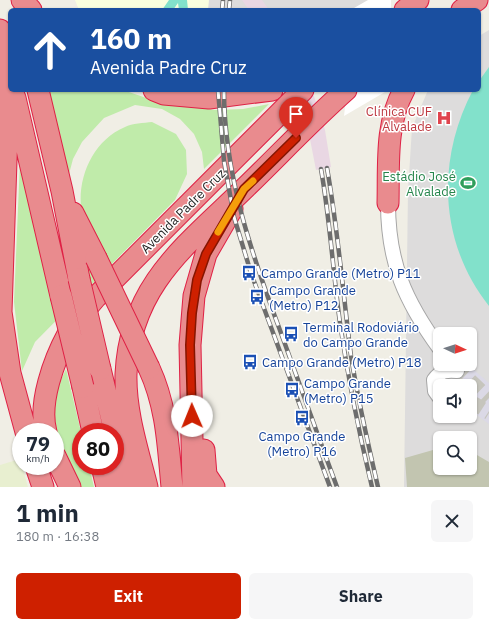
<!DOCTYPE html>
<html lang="en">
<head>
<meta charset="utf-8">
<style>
	body { margin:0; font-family:"IBM Plex Sans",sans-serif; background:#f6f6f7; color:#1f2937; height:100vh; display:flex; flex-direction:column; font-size:15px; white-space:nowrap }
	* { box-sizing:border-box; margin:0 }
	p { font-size:13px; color:#747a83 }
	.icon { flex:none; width:22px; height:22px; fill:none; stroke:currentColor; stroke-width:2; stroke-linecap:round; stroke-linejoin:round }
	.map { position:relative; height:487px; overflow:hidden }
	.sheet { display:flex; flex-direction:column; background:#fff; flex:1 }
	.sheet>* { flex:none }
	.top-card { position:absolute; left:8px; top:8px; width:473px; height:84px; border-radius:6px; box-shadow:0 1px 3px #0004; background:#1a4fa0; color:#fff; overflow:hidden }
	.needle { width:26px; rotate:94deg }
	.tools { position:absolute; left:433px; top:327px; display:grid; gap:8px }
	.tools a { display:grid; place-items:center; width:44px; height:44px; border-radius:6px; background:#fff; box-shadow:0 1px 3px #0004; font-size:20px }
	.speed { position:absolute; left:12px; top:423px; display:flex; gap:8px; font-size:20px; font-weight:700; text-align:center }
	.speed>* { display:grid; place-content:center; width:52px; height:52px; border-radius:50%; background:#fff; box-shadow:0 1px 3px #0004; line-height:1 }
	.speed small { font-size:10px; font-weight:400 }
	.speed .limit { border:6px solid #d22; background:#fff; color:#111 }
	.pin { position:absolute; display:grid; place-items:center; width:34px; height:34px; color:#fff; margin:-41px -17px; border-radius:50% 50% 50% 0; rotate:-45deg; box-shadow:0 0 4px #0007 }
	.pin .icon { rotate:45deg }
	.me { position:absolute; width:44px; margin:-22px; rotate:359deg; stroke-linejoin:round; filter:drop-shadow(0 0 3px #0008) }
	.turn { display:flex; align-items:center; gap:14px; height:84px; padding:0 16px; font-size:18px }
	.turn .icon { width:52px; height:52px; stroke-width:2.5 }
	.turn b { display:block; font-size:28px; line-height:34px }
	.round { display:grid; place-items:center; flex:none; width:42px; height:42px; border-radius:6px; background:#f6f6f7 }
	.head { display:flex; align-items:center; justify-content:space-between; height:68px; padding:0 16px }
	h1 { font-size:24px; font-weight:700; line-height:30px }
	.primary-button { display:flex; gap:8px; margin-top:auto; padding:8px 16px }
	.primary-button a { flex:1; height:46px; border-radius:6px; background:#ce2000; color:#fff; font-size:16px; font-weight:700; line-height:46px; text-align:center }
	.primary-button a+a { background:#f6f6f7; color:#1f2937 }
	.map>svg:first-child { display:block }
	.residential { fill:#dddcdc; fill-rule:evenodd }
	.industrial { fill:#e9d7e3 }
	.education { fill:#faffdf }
	.construction { fill:#c2c5b0 }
	.farmland { fill:#e8efd0 }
	.grass { fill:#c0ebaa }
	.pitch { fill:#82e1cb }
	.plaza { fill:#dbd9e6 }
	.pier { fill:#fff }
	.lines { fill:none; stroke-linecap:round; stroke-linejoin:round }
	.minor-tunnel { stroke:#c6c5bd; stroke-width:14; stroke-dasharray:14 7; stroke-linecap:butt }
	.minor-casing { stroke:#a6a6a6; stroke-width:16 }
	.highway-casing { stroke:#df2145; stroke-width:23 }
	.minor { stroke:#fff; stroke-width:14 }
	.highway { stroke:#e98b8e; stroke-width:21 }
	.rail-casing { stroke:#6d6d6d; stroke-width:4.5 }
	.rail { stroke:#fff; stroke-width:3; stroke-dasharray:9; stroke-linecap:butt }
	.highway-bridge-casing { stroke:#df2145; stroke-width:23; stroke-linecap:butt }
	.highway-bridge { stroke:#e98b8e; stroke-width:21 }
	.route-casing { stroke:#861500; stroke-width:10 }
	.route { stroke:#ce2000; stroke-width:7 }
	.slow { stroke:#f59e0b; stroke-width:7 }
	.labels { text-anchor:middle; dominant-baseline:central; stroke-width:3; stroke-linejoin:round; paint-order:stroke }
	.health-label { font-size:13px; fill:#be3a42; stroke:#fff; text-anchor:end }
	.leisure-label { font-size:13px; fill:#27864d; stroke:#fff; text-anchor:end }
	.street-label { font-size:13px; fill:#1f1f1f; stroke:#fff }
	.transit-label { font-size:13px; fill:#164399; stroke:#fff; text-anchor:start }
</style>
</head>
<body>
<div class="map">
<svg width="489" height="487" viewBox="0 0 489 487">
	<rect width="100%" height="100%" fill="#f0eee5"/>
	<path class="residential" d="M 91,0 L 373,0 L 360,10 L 104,10 Z
		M 489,30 L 489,487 L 404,487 L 408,191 L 412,128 L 428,90 L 479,90 L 479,36 ZM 440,334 L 470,334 L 470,364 L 440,364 ZM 440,386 L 470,386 L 470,416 L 440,416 ZM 440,438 L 470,438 L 470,468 L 440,468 Z"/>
	<path class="industrial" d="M 242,0 L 262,0 L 269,10 L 249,10 Z
		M 294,90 L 312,90 L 325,130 L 331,167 L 316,170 L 309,134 Z"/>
	<path class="education" d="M 75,0 L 209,0 L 208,10 L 79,10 Z"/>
	<path class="construction" d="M 440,448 L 440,468 L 470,468 L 470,451 L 489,462 L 489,487 L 407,487 L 405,458 Z"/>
	<path class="farmland" d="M 20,459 L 28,487 L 0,487 L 0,465 Z"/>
	<path class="grass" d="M 48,90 L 123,90 L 164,104 L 216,110 L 243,109 L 269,104 L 204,169 L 202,152 L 194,134 L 180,119 L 162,109 L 135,105 L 104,118 L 82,142 L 73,159 L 69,174 Z
		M 152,122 L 176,134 L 186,150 L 187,174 L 175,200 L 35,342 L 22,371 L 14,302 L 20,161 L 44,264 L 86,235 C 84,226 82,216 81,207 C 78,175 94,140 125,127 C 132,123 144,123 152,122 Z
		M 66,369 L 81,432 L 81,466 L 89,466 L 94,487 L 79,487 L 52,420 L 55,393 Z"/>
	<path class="pitch" d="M 169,0 L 187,0 L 188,10 L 179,10 L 178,3 L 173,10 L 162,10 Z
		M 489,67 L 489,306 C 439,243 436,160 473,90 L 479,90 L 479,81 Z"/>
	<path class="plaza" d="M 455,364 L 467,364 L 489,383 L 489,424 L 470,410 L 470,405 L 477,396 L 470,390 L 470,386 L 465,386 L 461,382 Z"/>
	<path class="pier" d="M 368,0 L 391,0 L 391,10 L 354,10 L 354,8 Z
		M 347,90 L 386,90 L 385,92 L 344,116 Z"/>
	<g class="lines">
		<path class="minor-tunnel" d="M 455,366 L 489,398
			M 470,402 L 475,404 L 489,413"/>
		<g class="minor-casing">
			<path id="minor" d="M 388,203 C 388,263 405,301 440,349
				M 440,398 L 435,391 L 434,380 C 440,371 446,370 457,371"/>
		</g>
		<g class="highway-casing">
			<path id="highway" d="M 22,0 L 31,10
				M 405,10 L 418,0
				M 462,10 L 477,0
				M 0,30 L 10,76
				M 9,70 L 1,312 L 10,373 L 26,432
				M 38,90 L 62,191 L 79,279
				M 154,90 L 164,94 L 209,98 L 272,90
				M 15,98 L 61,296
				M 388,203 C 389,166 385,124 404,90
				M 73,213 L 96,258
				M 149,368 C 167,407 168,445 172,487
				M 100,369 L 115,432
				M 83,387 L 93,432
				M 46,432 C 38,403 54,360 68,334 C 75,321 86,309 96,297 L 303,90
				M 115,433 L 128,487
				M 204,450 L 206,475 L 214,487
				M 55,456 L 70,487
				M 36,466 L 43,487
				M 102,466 L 107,487
				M 147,487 C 138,451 125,412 126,374 C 130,284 188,244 246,187 C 279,155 311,121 346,90
				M 193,487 L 190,345 L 194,296 L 206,254 L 232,209"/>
		</g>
		<use href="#minor" class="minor"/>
		<use href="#highway" class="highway"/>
		<g class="rail-casing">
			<path id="rail" d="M 222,10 L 223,0
				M 229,10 L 230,0
				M 218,90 L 224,161 L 234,217 L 251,273 L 330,487
				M 224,90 C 224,175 252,255 281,333 C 300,385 318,436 337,487
				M 327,168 C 338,230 343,293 351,356 C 358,400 368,444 378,487
				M 321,169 C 330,220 333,272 340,323 C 348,378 359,433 372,487"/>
		</g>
		<use href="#rail" class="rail"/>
		<g class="highway-bridge-casing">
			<path id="highway-bridge" d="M 96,258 L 149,368
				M 79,279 L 100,369
				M 61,296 L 83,387"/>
		</g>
		<use href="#highway-bridge" class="highway-bridge"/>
	</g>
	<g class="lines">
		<g class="route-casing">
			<path id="route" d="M 192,416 L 190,345 L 192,313 L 197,280 L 206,254 L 244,189 L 296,138"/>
		</g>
		<use href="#route" class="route"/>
		<path class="slow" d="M 218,232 L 244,189 L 253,181"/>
	</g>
	<defs>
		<g id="hospital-bare" transform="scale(1.2)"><path d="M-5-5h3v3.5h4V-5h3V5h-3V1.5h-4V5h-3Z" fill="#e0444e" stroke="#fff" stroke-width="2.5" paint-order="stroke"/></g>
		<g id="stadium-bare" transform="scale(1.2)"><path d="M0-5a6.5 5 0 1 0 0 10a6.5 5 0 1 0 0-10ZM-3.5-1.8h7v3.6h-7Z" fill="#2e9e5b" stroke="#fff" stroke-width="2.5" paint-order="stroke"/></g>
		<g id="bus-bare" transform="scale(1.2)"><path d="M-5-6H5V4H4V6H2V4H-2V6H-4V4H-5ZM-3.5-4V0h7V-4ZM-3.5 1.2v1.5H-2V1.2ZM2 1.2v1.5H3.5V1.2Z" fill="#1a4fb4" stroke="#fff" stroke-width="2.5" paint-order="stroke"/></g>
	</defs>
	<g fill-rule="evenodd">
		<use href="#hospital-bare" x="444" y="118"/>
		<use href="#stadium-bare" x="468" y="183"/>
		<use href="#bus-bare" x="249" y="273"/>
		<use href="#bus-bare" x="257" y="297"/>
		<use href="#bus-bare" x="291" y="334"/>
		<use href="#bus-bare" x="250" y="362"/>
		<use href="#bus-bare" x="292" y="390"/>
		<use href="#bus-bare" x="302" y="418"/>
	</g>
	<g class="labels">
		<g class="health-label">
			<text x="432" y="111">Clínica CUF<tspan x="432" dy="15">Alvalade</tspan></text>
		</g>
		<g class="leisure-label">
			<text x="456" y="176">Estádio José<tspan x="456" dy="15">Alvalade</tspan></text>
		</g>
		<g class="street-label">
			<text transform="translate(183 211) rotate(-45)">Avenida Padre Cruz</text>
		</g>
		<g class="transit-label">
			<text x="261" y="273">Campo Grande (Metro) P11</text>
			<text x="269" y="290">Campo Grande<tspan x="269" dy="15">(Metro) P12</tspan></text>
			<text x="303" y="327">Terminal Rodoviário<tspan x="303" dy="15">do Campo Grande</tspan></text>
			<text x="262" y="362">Campo Grande (Metro) P18</text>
			<text x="304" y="383">Campo Grande<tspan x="304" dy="15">(Metro) P15</tspan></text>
			<text x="302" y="436" text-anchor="middle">Campo Grande<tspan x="302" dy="15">(Metro) P16</tspan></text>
		</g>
	</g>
</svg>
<div class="tools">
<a><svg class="needle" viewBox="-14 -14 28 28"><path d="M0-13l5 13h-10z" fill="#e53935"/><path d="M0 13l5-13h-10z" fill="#747a83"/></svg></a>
<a><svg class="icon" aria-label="sound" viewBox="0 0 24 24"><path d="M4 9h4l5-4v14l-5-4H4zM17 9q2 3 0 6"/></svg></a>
<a><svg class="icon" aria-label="search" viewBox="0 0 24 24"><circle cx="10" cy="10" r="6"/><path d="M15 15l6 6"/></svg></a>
</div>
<div class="speed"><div>79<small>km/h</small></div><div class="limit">80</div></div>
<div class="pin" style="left:296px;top:138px;background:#d93025"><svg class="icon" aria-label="arrive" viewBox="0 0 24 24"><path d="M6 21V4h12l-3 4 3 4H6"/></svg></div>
<svg class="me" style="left:192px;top:416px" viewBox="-20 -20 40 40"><circle r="19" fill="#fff"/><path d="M0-13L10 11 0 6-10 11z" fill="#ce2000"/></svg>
<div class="top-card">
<div class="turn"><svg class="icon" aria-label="ahead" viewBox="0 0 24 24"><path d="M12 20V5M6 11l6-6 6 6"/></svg><div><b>160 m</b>Avenida Padre Cruz</div></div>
</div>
</div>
<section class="sheet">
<div class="head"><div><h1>1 min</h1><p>180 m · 16:38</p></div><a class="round"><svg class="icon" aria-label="close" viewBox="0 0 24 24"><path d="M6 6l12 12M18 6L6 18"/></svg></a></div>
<div class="primary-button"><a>Exit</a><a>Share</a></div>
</section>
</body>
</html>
